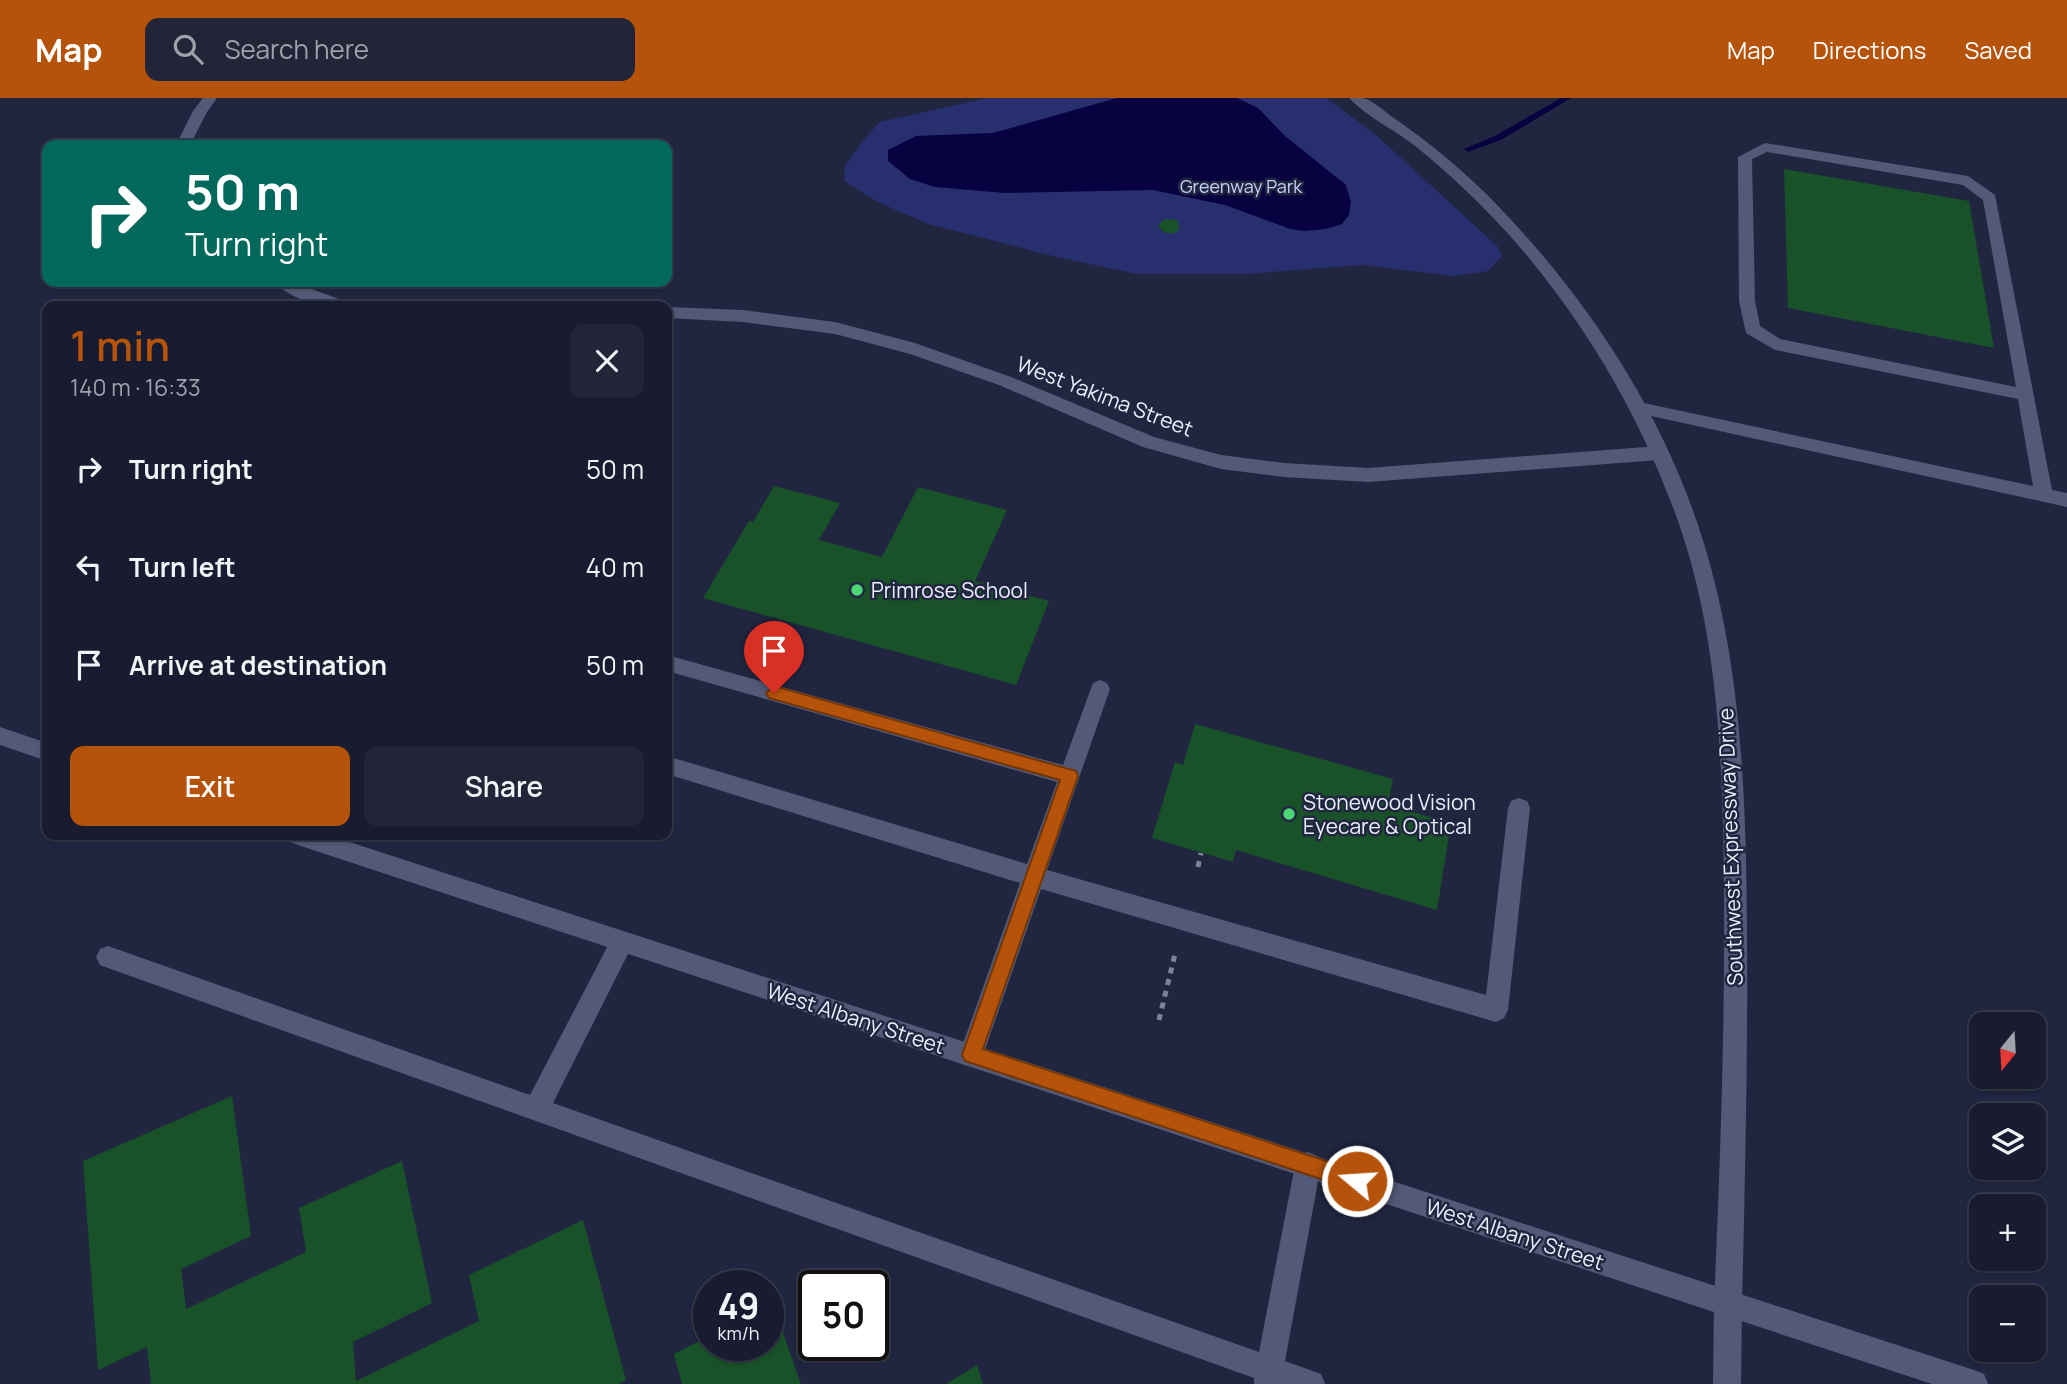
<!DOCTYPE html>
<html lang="en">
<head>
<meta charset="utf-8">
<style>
	body { margin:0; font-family:Manrope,sans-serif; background:#222538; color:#f1f3f6; height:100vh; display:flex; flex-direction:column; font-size:26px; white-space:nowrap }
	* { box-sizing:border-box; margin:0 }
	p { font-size:23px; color:#9fa1ab }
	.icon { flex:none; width:38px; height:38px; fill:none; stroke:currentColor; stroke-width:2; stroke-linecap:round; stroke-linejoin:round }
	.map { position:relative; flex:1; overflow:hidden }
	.panel { position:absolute; left:42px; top:203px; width:630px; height:539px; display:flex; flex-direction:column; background:#191c30; border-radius:14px; box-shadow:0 2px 5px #0004,0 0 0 2px #373a4c }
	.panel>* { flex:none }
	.guide { position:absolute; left:42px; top:42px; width:630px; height:147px; border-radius:14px; box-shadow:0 2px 5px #0004,0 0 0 2px #373a4c; background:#00695c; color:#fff; overflow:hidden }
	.needle { width:46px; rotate:198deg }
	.fabs { position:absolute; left:1969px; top:914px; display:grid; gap:14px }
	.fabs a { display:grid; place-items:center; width:77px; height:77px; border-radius:14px; background:#191c30; box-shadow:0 2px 5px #0004,0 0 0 2px #373a4c; font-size:35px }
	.speed { position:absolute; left:693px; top:1172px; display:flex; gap:14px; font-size:35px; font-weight:700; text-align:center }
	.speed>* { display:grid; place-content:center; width:91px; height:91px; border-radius:50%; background:#191c30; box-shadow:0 2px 5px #0004,0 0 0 2px #373a4c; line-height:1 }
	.speed small { font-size:18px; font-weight:400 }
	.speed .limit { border:4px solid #111; border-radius:10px; background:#fff; color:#111 }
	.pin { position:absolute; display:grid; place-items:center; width:60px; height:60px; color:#fff; margin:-72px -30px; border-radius:50% 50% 50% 0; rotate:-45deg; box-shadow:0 0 7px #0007 }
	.pin .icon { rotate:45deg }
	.me { position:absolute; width:77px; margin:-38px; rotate:288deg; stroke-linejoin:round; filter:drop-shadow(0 0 5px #0008) }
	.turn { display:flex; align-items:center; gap:24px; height:147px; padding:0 28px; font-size:32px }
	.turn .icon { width:91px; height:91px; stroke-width:2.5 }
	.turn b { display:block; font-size:49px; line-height:60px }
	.round { display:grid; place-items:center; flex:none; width:74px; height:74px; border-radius:14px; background:#222538 }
	.head { display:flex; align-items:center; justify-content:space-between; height:119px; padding:0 28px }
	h1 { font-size:42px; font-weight:600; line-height:52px; color:#b45309 }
	.primary-button { display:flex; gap:14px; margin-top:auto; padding:14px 28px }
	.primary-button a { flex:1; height:80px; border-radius:14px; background:#b45309; color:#fff; font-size:28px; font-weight:600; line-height:80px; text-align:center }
	.primary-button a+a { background:#222538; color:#f1f3f6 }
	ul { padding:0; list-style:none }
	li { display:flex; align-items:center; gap:21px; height:98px; padding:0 28px }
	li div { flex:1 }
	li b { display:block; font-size:26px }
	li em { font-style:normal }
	header { display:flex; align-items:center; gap:42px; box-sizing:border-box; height:98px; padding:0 35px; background:#b45309; color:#fff }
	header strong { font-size:33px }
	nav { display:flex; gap:38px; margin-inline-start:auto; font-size:24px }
	.search { width:490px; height:63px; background:#222538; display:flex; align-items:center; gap:18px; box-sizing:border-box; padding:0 24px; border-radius:14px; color:#9fa1ab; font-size:26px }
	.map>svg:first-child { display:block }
	.green { fill:#272f6e }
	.water { fill:#080140 }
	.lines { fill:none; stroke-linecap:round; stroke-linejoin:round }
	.stream { fill:#080140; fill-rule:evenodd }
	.building { fill:#195129 }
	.path { stroke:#7f8397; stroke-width:5; stroke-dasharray:6 6; stroke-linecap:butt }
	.service { fill:#525a77; fill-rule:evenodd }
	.minor { fill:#525a77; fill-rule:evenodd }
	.tertiary { fill:#525a77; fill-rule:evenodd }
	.secondary { fill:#525a77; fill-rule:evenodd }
	.route { fill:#b45309; stroke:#753606; stroke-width:2 }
	.poi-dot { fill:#4dd676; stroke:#212640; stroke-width:2.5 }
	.labels { text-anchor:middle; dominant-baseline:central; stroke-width:5; stroke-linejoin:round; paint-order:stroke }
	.far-park-label { font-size:18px; fill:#c5d0f7; stroke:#212640 }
	.street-label { font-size:21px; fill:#ebeffc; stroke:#212640 }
	.poi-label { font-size:21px; fill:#ebeffc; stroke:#212640; text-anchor:start }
</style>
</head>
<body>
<header>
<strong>Map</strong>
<div class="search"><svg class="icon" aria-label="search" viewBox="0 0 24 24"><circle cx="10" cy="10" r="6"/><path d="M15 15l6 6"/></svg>Search here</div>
<nav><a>Map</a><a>Directions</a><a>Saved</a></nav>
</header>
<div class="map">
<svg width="2067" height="1286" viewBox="0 0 2067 1286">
	<rect width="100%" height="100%" fill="#212640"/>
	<path class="green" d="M 987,0 L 1326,0 L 1376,37 L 1497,148 L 1502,158 L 1488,173 L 1455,178 L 1362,167 L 1245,176 L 1137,176 L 1057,159 L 928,126 L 878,104 L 844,83 L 845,68 L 865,40 L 880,24 Z"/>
	<path class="water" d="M 1117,0 L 1237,0 L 1258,10 L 1285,38 L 1346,87 L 1351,104 L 1349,117 L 1342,126 L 1326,131 L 1304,133 L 1290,131 L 1225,107 L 1153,92 L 1005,95 L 935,89 L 910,81 L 888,63 L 888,52 L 916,38 L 993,35 Z"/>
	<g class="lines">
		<path class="stream" d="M 1561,0 L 1571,0 L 1501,42 L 1468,54 L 1464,51 L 1495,38 Z"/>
	</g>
	<path class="building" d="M 1784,71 L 1969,103 L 1994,250 L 1788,210 Z
		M 1165,121 L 1177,122 L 1180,130 L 1174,136 L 1163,134 L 1158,127 Z
		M 774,388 L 840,405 L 819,442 L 882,459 L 918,389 L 1007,412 L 975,483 L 1049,503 L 1016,587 L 703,500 L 749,423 L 753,424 Z
		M 1195,626 L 1393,681 L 1388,707 L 1451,725 L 1437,812 L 1236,752 L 1233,764 L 1152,740 L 1175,664 L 1183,667 Z
		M 232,998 L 251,1138 L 181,1171 L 186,1211 L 306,1154 L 299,1110 L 402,1063 L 432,1205 L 353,1244 L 356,1283 L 479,1223 L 469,1177 L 583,1122 L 626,1282 L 619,1286 L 151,1286 L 147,1249 L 98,1272 L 83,1063 Z
		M 772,1204 L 801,1286 L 682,1286 L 674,1256 L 709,1238 L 709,1248 L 768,1248 L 768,1206 Z
		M 977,1267 L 983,1286 L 946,1286 Z"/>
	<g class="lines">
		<path class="path" d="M 1198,769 L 1201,755
			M 1159,922 L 1176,852"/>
		<path class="service" d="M 1765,45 L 1968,78 L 1995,97 L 2052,392 L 2067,395 L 2067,409 L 1633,314 L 1630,310 L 1633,306 L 1639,304 L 2033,388 L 2018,301 L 1775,252 L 1746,235 L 1739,203 L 1738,59 ZM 1767,54 L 1963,87 L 1983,102 L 2016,289 L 1780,241 L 1760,228 L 1755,203 L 1752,61 Z
			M 667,557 L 1063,667 L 1093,585 L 1100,582 L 1107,585 L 1110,591 L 1047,772 L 1486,897 L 1508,710 L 1511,703 L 1519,700 L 1527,703 L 1530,710 L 1508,912 L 1504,920 L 1496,924 L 1041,791 L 980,966 L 971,969 L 962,966 L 959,957 L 1020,785 L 667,676 L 667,658 L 1027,766 L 1057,684 L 667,573 Z
			M 622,833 L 630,836 L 634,844 L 553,1005 L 1259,1254 L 1295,1067 L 1299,1058 L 1308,1054 L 1317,1058 L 1321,1067 L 1285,1263 L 1321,1276 L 1325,1286 L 1254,1286 L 1254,1280 L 108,870 L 100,867 L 96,859 L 100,851 L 108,848 L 530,997 L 614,836 Z"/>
		<path class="minor" d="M 203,0 L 217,0 L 207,14 L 190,47 L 176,47 L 193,13 Z
			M 275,184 C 300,183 324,197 348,204 L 350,208 C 326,209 292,204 275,184 Z
			M 667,209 L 743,212 L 835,224 L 915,245 L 1011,279 L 1154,339 L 1221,357 L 1284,365 L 1368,370 L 1659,348 L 1665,350 L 1668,355 L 1665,360 L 1659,362 L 1368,384 L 1284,379 L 1221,371 L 1143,349 L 999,287 L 910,256 L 835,236 L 743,224 L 667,220 Z
			M 1728,1192 L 1738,1196 L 1742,1206 L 1741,1286 L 1713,1286 L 1714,1206 L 1718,1196 Z"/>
		<path class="tertiary" d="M 1349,0 C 1354,0 1358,0 1363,0 C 1372,2 1383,12 1391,18 C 1430,45 1467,75 1500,110 C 1587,201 1659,309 1699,430 C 1742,559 1746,698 1747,833 C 1748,957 1745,1082 1742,1206 L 1738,1216 L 1728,1220 L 1718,1216 L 1714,1206 C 1720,1070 1725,934 1724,797 C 1723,675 1720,544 1679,426 C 1645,329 1594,239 1529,160 C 1495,119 1455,80 1414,47 C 1393,31 1367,19 1349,0 Z"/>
		<path class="secondary" d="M 0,629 L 47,645 L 47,663 L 0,647 Z
			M 287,737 L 328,737 L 1974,1272 L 1984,1276 L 1988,1286 L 1932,1286 L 298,747 L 290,744 Z"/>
	</g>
	<path class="route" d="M 774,588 L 1076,673 L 1078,678 L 983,951 L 1357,1073 L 1364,1076 L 1367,1083 L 1364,1090 L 1357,1093 L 965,963 L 962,957 L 1060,682 L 769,600 L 766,595 Z"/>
	<g class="poi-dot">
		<circle cx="857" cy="492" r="7"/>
		<circle cx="1289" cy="716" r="7"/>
	</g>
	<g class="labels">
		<g class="far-park-label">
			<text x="1241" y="88">Greenway Park</text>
		</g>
		<g class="street-label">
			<text transform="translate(1105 298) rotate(21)">West Yakima Street</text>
			<text transform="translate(1730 749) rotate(-92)">Southwest Expressway Drive</text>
			<text transform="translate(856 920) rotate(18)">West Albany Street</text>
			<text transform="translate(1515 1136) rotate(18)">West Albany Street</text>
		</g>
		<g class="poi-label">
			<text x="871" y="492">Primrose School</text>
			<text x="1303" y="704">Stonewood Vision<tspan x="1303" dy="24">Eyecare &amp; Optical</tspan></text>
		</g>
	</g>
</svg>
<div class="fabs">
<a><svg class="needle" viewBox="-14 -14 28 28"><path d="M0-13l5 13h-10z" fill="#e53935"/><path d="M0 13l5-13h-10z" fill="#9fa1ab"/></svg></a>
<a><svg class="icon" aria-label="layers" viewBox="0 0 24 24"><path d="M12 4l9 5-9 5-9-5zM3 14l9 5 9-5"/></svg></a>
<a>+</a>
<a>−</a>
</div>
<div class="speed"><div>49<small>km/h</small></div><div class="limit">50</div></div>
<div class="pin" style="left:774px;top:595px;background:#d93025"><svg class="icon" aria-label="arrive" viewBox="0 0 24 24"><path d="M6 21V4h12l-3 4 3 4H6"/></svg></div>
<svg class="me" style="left:1357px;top:1083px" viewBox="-20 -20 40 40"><circle r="17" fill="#b45309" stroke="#fff" stroke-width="3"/><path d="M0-11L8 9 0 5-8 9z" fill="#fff"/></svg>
<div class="guide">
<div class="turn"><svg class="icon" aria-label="right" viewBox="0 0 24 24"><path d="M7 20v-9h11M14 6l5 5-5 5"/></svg><div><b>50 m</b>Turn right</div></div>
</div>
<section class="panel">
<div class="head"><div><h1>1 min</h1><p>140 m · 16:33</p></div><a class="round"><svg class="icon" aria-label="close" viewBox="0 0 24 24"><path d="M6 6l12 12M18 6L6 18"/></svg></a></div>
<ul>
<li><svg class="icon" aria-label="right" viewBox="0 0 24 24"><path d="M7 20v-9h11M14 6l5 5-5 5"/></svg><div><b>Turn right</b></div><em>50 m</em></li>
<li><svg class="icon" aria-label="left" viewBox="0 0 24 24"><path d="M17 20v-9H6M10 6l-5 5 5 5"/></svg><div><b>Turn left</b></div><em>40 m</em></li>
<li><svg class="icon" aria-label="arrive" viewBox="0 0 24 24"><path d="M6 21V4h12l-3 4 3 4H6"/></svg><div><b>Arrive at destination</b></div><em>50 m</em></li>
</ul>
<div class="primary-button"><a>Exit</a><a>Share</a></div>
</section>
</div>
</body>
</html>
